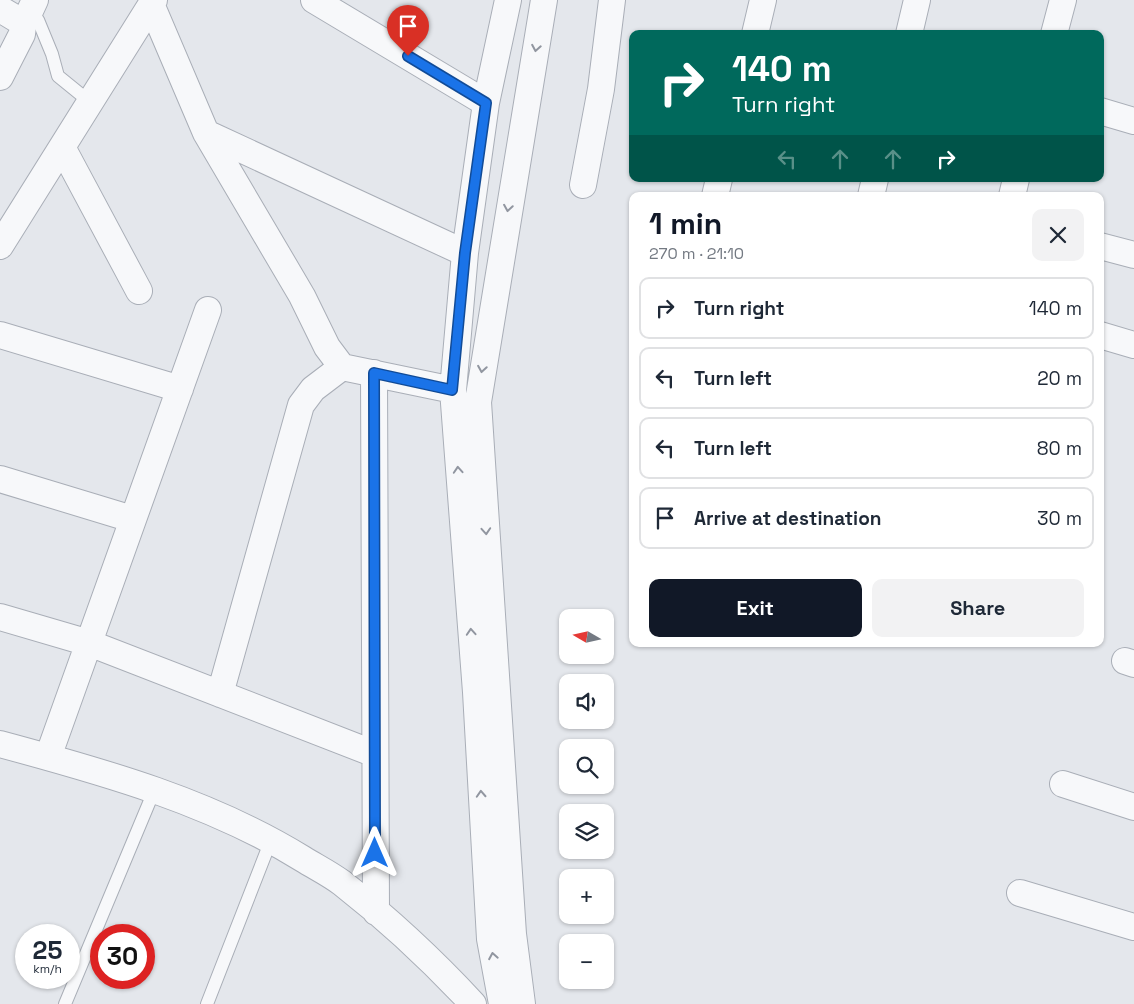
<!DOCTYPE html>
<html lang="en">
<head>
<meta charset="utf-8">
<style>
	body { margin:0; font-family:"Space Grotesk",sans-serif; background:#f2f2f3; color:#1f2937; height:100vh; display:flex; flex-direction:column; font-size:19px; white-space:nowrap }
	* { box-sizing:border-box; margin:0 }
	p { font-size:16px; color:#747a83 }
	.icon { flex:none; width:28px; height:28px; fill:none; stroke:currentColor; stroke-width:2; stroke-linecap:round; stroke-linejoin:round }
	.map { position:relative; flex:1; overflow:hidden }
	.panel { position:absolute; left:629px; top:192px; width:475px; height:455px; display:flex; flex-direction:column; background:#fff; border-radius:10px; box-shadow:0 1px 4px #0004 }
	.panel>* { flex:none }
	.hud { position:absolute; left:629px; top:30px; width:475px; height:152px; border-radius:10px; box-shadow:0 1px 4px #0004; background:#00695c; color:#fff; overflow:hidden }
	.needle { width:32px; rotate:279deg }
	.buttons { position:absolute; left:559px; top:609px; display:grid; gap:10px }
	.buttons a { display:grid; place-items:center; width:55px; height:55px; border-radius:10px; background:#fff; box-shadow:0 1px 4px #0004; font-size:25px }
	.speed { position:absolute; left:15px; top:924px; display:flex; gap:10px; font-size:25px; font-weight:700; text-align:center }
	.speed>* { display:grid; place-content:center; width:65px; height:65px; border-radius:50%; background:#fff; box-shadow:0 1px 4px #0004; line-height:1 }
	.speed small { font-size:12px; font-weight:400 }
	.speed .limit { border:8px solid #d22; background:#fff; color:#111 }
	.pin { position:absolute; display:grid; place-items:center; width:42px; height:42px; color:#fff; margin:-51px -21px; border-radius:50% 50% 50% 0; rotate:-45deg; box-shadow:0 0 5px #0007 }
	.pin .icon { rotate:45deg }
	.me { position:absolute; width:55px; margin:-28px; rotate:0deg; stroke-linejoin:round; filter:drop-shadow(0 0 4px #0008) }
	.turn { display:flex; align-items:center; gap:18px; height:105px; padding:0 20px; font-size:22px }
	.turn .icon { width:65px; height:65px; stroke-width:2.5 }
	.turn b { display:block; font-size:35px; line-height:42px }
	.lanes { display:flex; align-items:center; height:48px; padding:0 20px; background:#0003; justify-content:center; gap:25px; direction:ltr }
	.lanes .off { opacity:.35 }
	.round { display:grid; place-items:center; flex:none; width:52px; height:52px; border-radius:10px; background:#f2f2f3 }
	.headline { display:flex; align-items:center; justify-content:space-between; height:85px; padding:0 20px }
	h1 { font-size:30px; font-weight:700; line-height:38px; color:#111827 }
	.primary-button { display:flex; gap:10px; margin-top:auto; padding:10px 20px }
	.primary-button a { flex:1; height:58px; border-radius:10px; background:#111827; color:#fff; font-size:20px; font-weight:700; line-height:58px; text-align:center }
	.primary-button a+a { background:#f2f2f3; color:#1f2937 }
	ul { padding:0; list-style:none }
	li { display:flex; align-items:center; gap:15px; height:62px; margin:0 10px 8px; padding:0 10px; border:2px solid #e0e1e3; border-radius:10px }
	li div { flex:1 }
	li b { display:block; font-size:19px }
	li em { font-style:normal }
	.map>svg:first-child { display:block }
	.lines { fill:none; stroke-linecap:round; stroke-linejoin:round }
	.service-casing { stroke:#a9aeb7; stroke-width:14 }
	.minor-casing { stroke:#a9aeb7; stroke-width:28 }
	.service { stroke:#f7f8fa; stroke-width:12 }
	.minor { stroke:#f7f8fa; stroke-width:26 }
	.oneway { stroke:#9196a0 }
	.route-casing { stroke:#114b97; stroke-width:12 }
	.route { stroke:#1a73e8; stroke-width:9 }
</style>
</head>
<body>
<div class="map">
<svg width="1134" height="1004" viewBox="0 0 1134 1004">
	<rect width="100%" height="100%" fill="#e4e7ec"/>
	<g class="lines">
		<g class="service-casing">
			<path id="service" d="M 28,16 L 38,20 L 52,54 L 58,76 L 90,102
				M 65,1004 L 154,791
				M 207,1004 L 271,840"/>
		</g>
		<g class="minor-casing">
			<path id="minor" d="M 314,0 L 486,103
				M 151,4 L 206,133 L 302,296 L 327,347 L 342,367 L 453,390
				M 0,9 L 20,21 L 23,26 L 22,34 L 0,77
				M 23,26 L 35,0
				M 755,34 L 763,0
				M 909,34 L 917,0
				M 1054,34 L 1063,0
				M 1100,111 L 1134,121
				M 206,133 L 465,253
				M 62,147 L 139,291
				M 583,185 L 601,89 L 612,0
				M 715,196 L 719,179
				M 871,196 L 875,179
				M 1012,196 L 1016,179
				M 0,246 L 154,0
				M 1100,246 L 1134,255
				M 0,335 L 180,389
				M 1100,335 L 1134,345
				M 374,373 L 376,912
				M 0,479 L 132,519
				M 0,617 L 89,643 L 375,754
				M 1125,661 L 1134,664
				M 220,694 L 301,405 L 313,389 L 342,367
				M 0,744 C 104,772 211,802 303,859 C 316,867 330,874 342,883 C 388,919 433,961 473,1004
				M 48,757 L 208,310
				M 1063,784 L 1134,807
				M 1020,893 L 1134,927
				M 502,1004 L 490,939 L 476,692 L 453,390 L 465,253 L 486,103 L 508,0
				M 522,1004 L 513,934 L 478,402 L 544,0"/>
		</g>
		<use href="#service" class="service"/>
		<use href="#minor" class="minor"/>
	</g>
	<defs><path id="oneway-chevron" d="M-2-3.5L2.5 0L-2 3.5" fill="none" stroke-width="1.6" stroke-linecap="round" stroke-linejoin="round" transform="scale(1.25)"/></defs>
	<g class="oneway">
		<use href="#oneway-chevron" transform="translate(536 48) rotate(100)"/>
		<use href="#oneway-chevron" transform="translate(508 208) rotate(99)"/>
		<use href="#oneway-chevron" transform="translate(482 369) rotate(99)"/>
		<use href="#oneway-chevron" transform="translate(458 470) rotate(-94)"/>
		<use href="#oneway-chevron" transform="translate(486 531) rotate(86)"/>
		<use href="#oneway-chevron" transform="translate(471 632) rotate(-94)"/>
		<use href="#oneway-chevron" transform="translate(481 794) rotate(-93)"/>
		<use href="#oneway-chevron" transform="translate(493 956) rotate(-100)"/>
	</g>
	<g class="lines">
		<g class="route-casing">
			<path id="route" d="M 375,853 L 374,373 L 452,390 L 465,253 L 486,103 L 408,56"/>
		</g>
		<use href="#route" class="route"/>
	</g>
</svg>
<div class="buttons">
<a><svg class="needle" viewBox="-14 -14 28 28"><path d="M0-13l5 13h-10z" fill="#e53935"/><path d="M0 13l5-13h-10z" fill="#747a83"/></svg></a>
<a><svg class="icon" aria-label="sound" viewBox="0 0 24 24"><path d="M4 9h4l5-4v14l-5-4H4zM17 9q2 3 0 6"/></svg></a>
<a><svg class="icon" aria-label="search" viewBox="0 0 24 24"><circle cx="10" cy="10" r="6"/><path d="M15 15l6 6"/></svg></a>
<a><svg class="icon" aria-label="layers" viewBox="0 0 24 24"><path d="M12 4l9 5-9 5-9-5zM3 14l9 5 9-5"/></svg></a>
<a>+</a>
<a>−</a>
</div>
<div class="speed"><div>25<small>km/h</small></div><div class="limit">30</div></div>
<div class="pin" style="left:408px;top:56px;background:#d93025"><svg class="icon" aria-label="arrive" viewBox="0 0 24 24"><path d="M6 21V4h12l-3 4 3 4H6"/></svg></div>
<svg class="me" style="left:375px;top:853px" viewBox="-20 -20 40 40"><path d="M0-17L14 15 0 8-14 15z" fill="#1a73e8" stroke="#fff" stroke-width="4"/></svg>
<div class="hud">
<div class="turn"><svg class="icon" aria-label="right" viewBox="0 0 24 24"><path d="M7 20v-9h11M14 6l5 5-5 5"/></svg><div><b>140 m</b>Turn right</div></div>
<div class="lanes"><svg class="icon off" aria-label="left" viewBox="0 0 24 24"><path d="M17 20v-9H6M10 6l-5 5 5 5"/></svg><svg class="icon off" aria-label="ahead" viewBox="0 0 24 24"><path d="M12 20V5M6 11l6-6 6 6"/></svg><svg class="icon off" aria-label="ahead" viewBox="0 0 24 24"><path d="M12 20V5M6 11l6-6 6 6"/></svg><svg class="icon" aria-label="right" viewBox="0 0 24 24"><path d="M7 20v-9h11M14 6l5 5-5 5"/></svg></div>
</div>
<section class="panel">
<div class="headline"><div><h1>1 min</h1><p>270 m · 21:10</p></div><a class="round"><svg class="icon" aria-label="close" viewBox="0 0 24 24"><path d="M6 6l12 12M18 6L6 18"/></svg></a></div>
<ul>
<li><svg class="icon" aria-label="right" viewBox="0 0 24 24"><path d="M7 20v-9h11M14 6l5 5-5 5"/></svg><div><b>Turn right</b></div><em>140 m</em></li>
<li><svg class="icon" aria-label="left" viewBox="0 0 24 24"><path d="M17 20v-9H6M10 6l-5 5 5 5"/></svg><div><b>Turn left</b></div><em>20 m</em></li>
<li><svg class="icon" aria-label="left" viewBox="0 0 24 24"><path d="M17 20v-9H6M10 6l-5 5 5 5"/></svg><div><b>Turn left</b></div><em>80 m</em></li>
<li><svg class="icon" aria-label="arrive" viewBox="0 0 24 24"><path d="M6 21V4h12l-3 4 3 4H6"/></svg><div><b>Arrive at destination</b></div><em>30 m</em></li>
</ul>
<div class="primary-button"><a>Exit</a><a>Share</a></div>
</section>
</div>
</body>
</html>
